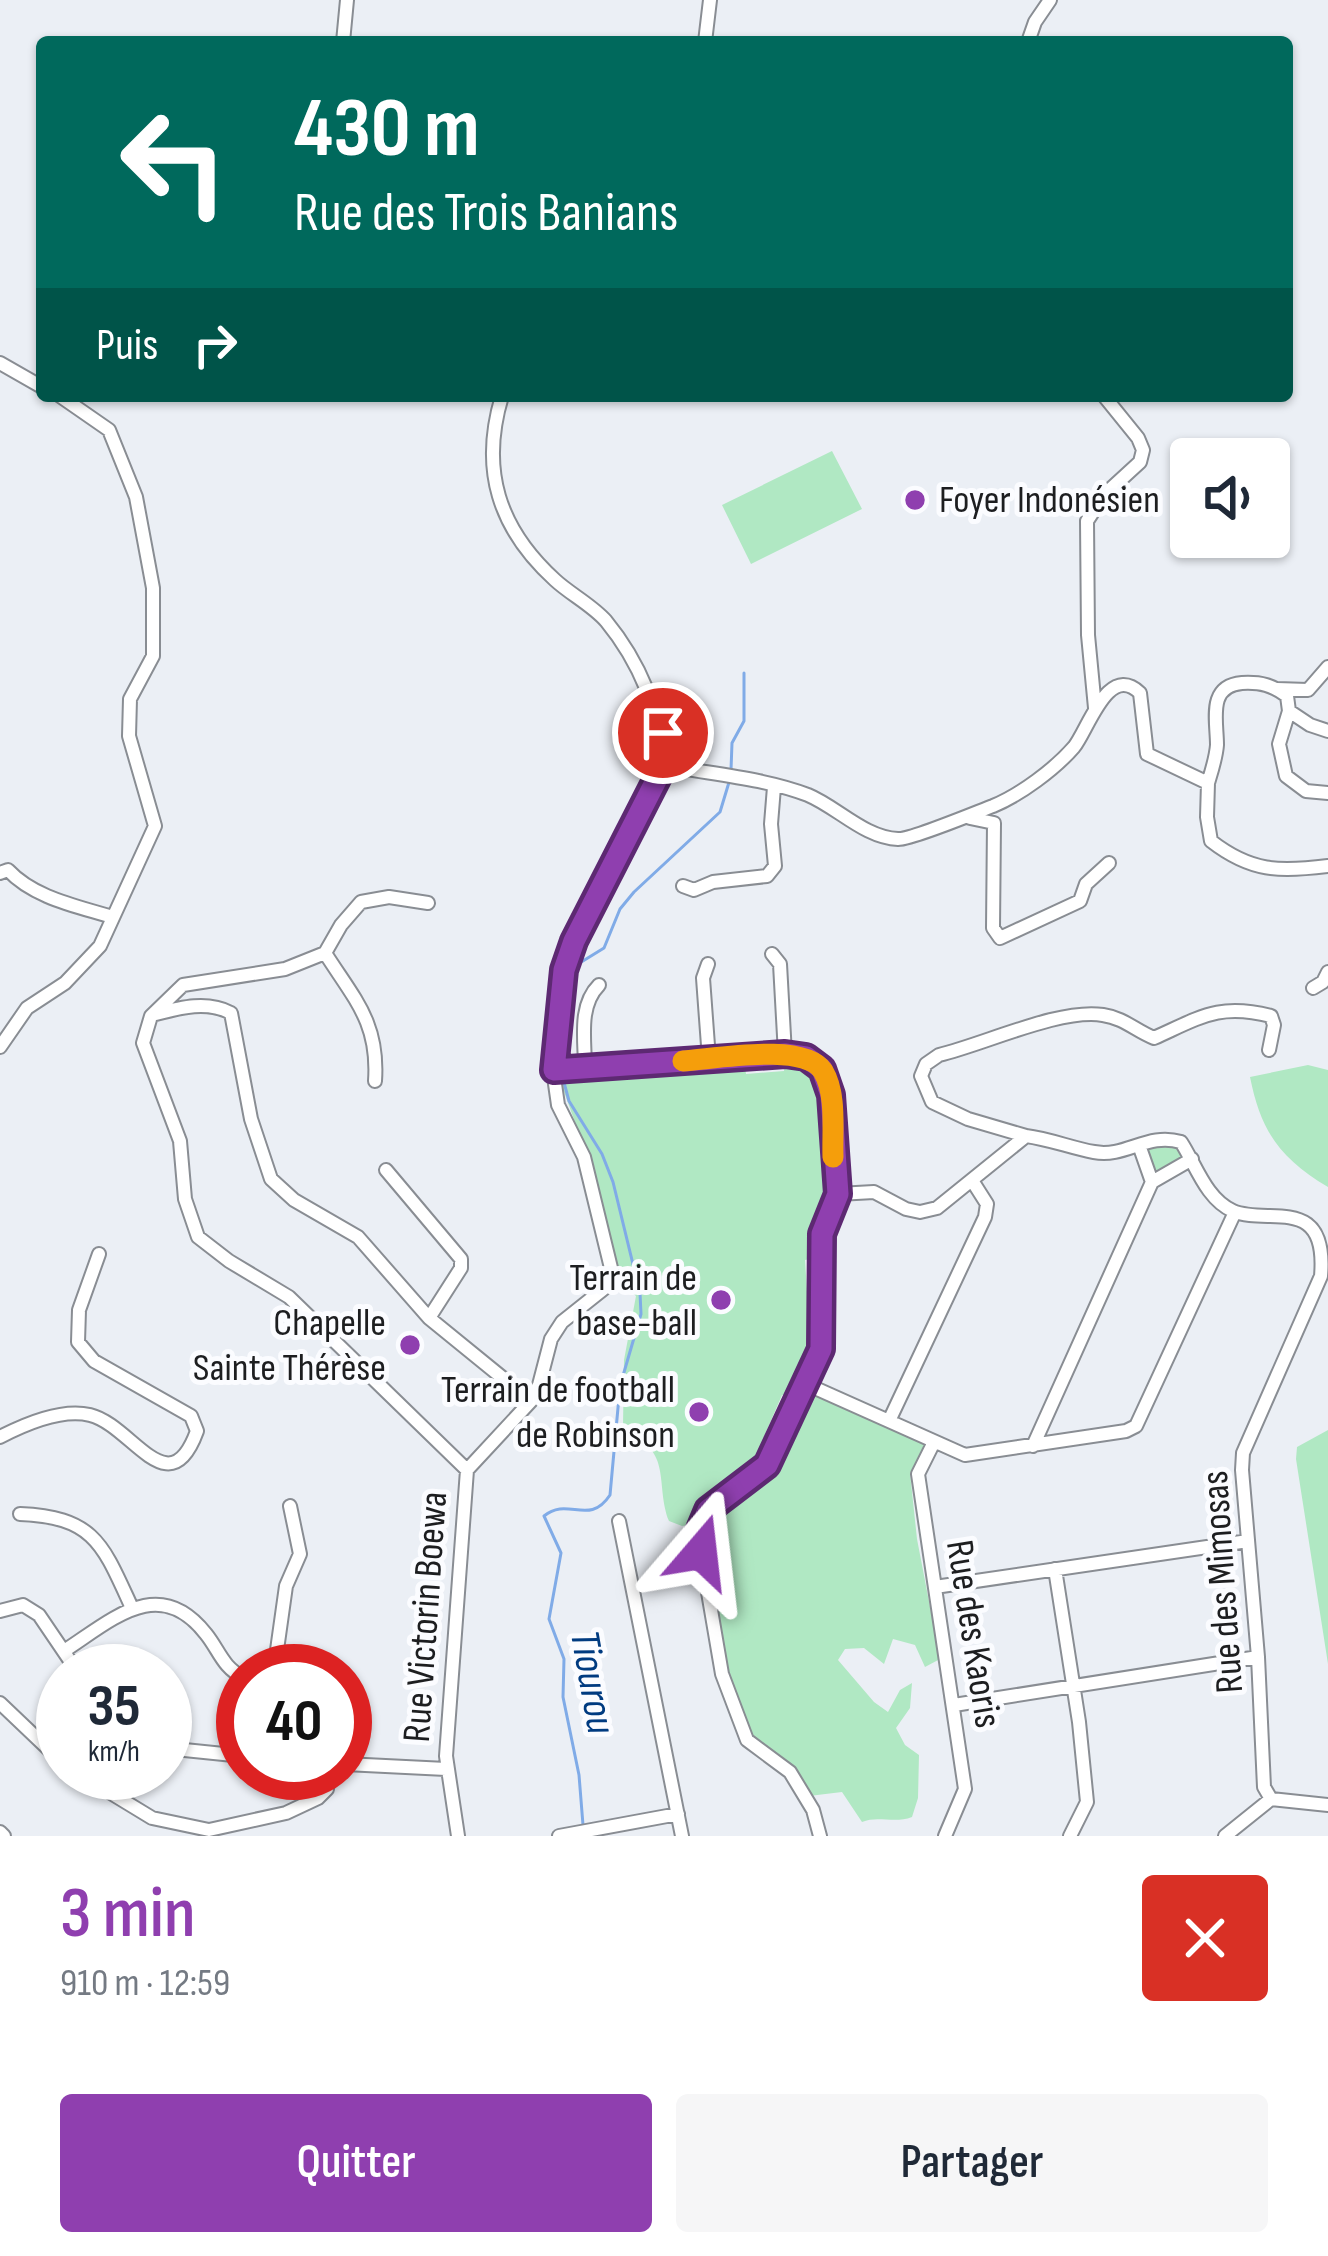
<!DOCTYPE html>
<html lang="fr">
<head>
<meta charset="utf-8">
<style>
	body { margin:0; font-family:"Sofia Sans Condensed",sans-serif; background:#f6f6f7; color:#1f2937; height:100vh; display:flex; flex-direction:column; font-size:45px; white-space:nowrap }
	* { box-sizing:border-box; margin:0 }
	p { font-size:39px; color:#747a83 }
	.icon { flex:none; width:66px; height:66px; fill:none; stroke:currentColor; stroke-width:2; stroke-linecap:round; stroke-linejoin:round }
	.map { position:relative; height:1836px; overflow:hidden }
	.details { display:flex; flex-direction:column; background:#fff; flex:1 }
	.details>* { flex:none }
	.banner { position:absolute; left:36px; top:36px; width:1257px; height:366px; border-radius:12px; box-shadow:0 3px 9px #0004; background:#00695c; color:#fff; overflow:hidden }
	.buttons { position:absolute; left:1170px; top:438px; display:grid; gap:24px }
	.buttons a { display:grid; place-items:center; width:120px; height:120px; border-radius:12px; background:#fff; box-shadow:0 3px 9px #0004; font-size:60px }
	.speed { position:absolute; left:36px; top:1644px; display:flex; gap:24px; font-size:60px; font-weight:700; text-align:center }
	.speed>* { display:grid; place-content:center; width:156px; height:156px; border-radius:50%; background:#fff; box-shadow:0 3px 9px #0004; line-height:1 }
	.speed small { font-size:30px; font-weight:400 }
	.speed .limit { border:18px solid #d22; background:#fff; color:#111 }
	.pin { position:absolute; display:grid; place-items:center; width:102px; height:102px; color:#fff; margin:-51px; border:6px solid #fff; border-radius:50%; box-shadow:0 3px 12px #0007 }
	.me { position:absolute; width:132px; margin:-66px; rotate:17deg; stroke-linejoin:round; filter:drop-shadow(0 0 9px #0008) }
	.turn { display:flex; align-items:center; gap:42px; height:252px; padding:0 60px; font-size:54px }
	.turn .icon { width:156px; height:156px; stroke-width:2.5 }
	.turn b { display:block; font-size:84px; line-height:102px }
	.then { display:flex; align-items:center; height:114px; padding:0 60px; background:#0003; gap:24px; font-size:45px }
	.round { display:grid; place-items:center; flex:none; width:126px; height:126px; border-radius:12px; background:#f6f6f7 }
	.headline { display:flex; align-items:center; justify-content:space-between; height:204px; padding:0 60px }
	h1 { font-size:72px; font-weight:600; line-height:90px; color:#8f3faf }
	.primary-button { display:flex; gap:24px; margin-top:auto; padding:24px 60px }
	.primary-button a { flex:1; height:138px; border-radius:12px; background:#8f3faf; color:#fff; font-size:48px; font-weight:600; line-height:138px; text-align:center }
	.primary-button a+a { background:#f6f6f7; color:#1f2937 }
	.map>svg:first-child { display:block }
	.green { fill:#b0e8c3 }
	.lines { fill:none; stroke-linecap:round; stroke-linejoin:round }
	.stream { stroke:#80abe7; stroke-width:3 }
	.minor-casing { stroke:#898d93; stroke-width:16 }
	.minor { stroke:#fff; stroke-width:12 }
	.route-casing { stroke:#5d2972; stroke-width:30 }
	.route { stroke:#8f3faf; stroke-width:21 }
	.slow { stroke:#f59e0b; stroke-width:21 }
	.poi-dot { fill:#8f3faf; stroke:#fbfcff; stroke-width:4.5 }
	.labels { text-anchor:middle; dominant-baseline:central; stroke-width:10; stroke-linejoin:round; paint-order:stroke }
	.poi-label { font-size:39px; fill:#1d1e20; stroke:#fbfcff; text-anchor:end }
	.street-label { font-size:39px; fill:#1d1e20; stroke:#fbfcff }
	.water-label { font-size:42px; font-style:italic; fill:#003b80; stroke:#fbfcff }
</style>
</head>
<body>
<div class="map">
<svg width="1328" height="1836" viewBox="0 0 1328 1836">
	<rect width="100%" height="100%" fill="#ebeff5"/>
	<path class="green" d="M 832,451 L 862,509 L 751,564 L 722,505 Z
		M 800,1063 L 813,1069 L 823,1083 L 830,1198 L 815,1229 L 815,1258 L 805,1260 L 809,1323 L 819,1327 L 819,1342 L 793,1398 L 782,1395 L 763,1439 L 773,1444 L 760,1464 L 694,1524 L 682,1526 L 669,1521 C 655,1486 673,1448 626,1435 L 623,1426 L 624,1360 L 636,1296 L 616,1278 L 592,1169 L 559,1078 L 745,1067 L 746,1074 L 784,1071 L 785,1064 Z
		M 1308,1065 L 1328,1070 L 1328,1187 C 1280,1158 1261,1132 1250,1077 Z
		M 1148,1144 L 1178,1145 L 1182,1159 L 1153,1172 L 1146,1148 Z
		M 812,1393 L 921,1441 L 927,1448 L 910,1473 L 917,1539 L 940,1659 L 925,1667 L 915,1645 L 893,1639 L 884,1664 L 864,1648 L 845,1649 L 838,1660 L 874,1702 L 888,1712 L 900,1690 L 912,1683 L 910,1708 L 896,1728 L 905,1745 L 919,1755 L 918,1798 L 912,1817 C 894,1824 878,1815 862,1822 L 842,1792 L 809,1796 L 749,1735 L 728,1677 L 705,1548 C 708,1501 756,1491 779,1456 C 791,1438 798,1415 807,1396 Z
		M 1328,1430 L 1328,1664 L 1296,1459 L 1297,1447 Z"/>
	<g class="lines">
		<path class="stream" d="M 731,770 L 732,743 L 744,721 L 744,673
			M 563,1065 L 571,987 L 578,964 L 604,948 L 620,909 L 634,892 L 720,812 L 730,779
			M 562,1075 L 569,1101 L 602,1154 L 613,1182 L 640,1293 L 641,1314 L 620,1386 L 610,1495 C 589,1527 568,1496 544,1516 L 561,1553 L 549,1619 L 564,1659 L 563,1697 L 579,1775 L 583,1825"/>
		<g class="minor-casing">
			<path id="minor" d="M 343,42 L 347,0
				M 705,42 L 710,0
				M 1028,42 L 1035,22 L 1050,0
				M 0,363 L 42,387
				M 1277,689 L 1308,690 L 1328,667
				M 1095,708 L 1088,635 L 1087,521 L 1104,495 L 1140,462 L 1143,450 L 1138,438 L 1104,396
				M 1289,711 L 1279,744 L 1286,776 L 1306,791 L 1328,793
				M 664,765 C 710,774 764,778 808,795 C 837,807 865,838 898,839 C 910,840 977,812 993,806 C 1020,795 1055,769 1074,747 C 1088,730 1108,662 1140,693 L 1147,754 L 1208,783 C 1212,770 1216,758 1217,745 C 1217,720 1207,686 1242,683 C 1261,682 1272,685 1287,696 L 1289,711 L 1310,725 L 1328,731
				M 1208,783 L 1207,817 L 1211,841 C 1251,872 1279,872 1328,866
				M 970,818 L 994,823 L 993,928 L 1000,938 L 1080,901 L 1086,884 L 1109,863
				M 0,873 L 8,870 C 34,898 77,906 112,917
				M 683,886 L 694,890 L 713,882 L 767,876 L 775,866 L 771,824 L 774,787
				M 428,903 L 389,897 L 361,902 L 341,925 L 325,953 L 285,969 L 183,985 L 151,1016 L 143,1043 L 180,1141 L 185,1199 L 198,1237 L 229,1261 L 289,1297 L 467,1470
				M 325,953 C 355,1000 379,1023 375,1081
				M 772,954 L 780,964 L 785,1054
				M 708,964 L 703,978 L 709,1059
				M 1313,988 L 1323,982 L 1328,972
				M 152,1015 C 179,1008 206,1000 231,1013 L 251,1119 L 271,1179 L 294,1200 L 358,1237 L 429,1318 L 531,1401
				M 0,1047 L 27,1008 L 65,983 L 100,946 L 155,826 L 129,736 L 130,699 L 153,656 L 153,588 L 136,497 L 109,430 L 60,396
				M 585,1068 C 585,1040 578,1006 599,985
				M 553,1070 L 785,1054 L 805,1057 L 822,1069 L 831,1095 L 838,1194 L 822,1234 L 821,1350 L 767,1465 L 720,1497 L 708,1509 L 698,1534 L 722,1674 L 747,1740 L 790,1772 L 813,1810 L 820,1836
				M 1026,1136 L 968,1119 L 932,1102 L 921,1076 L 926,1064 L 939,1055 C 985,1044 1060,1008 1103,1015 C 1124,1018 1136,1031 1154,1038 C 1201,1017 1219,1003 1271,1016 L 1274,1025 L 1269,1050
				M 1139,1145 L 1152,1182
				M 386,1170 L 461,1259 L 461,1268 L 429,1318
				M 838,1194 L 874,1192 L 906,1209 L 920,1212 L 937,1208 L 1026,1136 C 1050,1139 1071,1148 1094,1152 C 1126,1158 1147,1132 1181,1142 C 1196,1165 1206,1199 1233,1211 C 1268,1226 1328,1193 1321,1276 L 1243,1453 L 1242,1470 L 1258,1657 L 1264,1787 L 1271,1799 L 1328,1805
				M 806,1384 L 965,1455 L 1126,1431 L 1136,1426 L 1235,1212
				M 889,1421 L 985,1217 L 987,1204 L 973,1182
				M 0,1437 C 25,1424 61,1408 90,1415 C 132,1425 169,1508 197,1431 L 191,1416 L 94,1361 L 78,1342 L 79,1310 L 99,1254
				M 934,1442 L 918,1474 L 965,1789 L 945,1836
				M 1033,1446 L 1152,1182 L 1192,1159
				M 20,1514 C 95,1517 103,1545 132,1608
				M 619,1521 L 682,1836
				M 1055,1569 L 1079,1722 L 1087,1802 L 1070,1836
				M 935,1587 L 1248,1541
				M 0,1611 L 23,1605 L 39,1615 L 77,1671
				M 64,1651 C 112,1620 159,1574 206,1634 C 219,1650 223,1668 243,1677
				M 270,1671 L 276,1657 L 286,1586 L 300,1554 L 290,1506
				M 0,1703 L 63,1763
				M 954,1705 L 1258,1657
				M 165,1748 L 243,1756
				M 345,1764 L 446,1769
				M 78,1773 L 152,1818 L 209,1830 L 286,1813 L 318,1798 L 327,1789 L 329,1773
				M 0,1832 L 4,1836
				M 458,1836 L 446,1756 L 467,1470 L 531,1401 L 539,1385 L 551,1339 L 562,1322 L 606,1287 L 611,1268 L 584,1157 L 558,1105 L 553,1070 L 564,970 L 574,941 L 664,765 C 661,713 639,661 606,621 C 592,605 570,594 555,580 C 498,528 480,469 502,396
				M 559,1836 L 678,1814
				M 1225,1836 L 1271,1799"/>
		</g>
		<use href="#minor" class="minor"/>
	</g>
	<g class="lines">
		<g class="route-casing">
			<path id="route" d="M 663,733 L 664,765 L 574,941 L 564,970 L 554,1070 L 785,1054 L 806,1057 L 822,1069 L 831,1095 L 838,1194 L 822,1234 L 821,1349 L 767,1465 L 708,1510 L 698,1534 L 701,1552"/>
		</g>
		<use href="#route" class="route"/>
		<path class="slow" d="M 683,1061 C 715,1059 804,1042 823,1071 C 837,1094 832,1131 833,1157"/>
	</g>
	<g class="poi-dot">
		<circle cx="915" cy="500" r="12"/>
		<circle cx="721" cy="1300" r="12"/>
		<circle cx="410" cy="1345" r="12"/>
		<circle cx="699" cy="1412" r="12"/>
	</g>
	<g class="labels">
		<g class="poi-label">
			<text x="939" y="500" text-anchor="start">Foyer Indonésien</text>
			<text x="697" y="1278">Terrain de<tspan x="697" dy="45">base-ball</tspan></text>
			<text x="386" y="1323">Chapelle<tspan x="386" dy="45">Sainte Thérèse</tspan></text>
			<text x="675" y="1390">Terrain de football<tspan x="675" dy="45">de Robinson</tspan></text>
		</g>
		<g class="street-label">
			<text transform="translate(1223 1582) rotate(-94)">Rue des Mimosas</text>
			<text transform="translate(426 1617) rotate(-86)">Rue Victorin Boewa</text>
			<text transform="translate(973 1634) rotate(81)">Rue des Kaoris</text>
		</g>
		<g class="water-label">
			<text transform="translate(592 1682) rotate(80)">Tiourou</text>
		</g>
	</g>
</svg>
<div class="buttons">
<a><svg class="icon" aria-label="sound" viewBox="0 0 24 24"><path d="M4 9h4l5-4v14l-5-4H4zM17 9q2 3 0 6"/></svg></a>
</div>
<div class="speed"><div>35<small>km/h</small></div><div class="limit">40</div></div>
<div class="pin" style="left:663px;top:733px;background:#d93025"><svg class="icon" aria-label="arrive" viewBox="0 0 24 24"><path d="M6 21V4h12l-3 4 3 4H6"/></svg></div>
<svg class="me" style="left:701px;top:1552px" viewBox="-20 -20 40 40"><path d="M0-17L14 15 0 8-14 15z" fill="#8f3faf" stroke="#fff" stroke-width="4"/></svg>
<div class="banner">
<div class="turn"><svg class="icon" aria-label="left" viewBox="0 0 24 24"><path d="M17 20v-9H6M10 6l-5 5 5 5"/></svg><div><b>430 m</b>Rue des Trois Banians</div></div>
<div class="then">Puis<svg class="icon" aria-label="right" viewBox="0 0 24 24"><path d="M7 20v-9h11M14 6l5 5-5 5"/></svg></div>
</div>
</div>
<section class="details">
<div class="headline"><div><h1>3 min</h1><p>910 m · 12:59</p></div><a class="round" style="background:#d93025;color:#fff"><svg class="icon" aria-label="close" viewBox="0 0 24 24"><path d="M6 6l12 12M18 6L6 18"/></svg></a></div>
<div class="primary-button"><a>Quitter</a><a>Partager</a></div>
</section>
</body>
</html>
